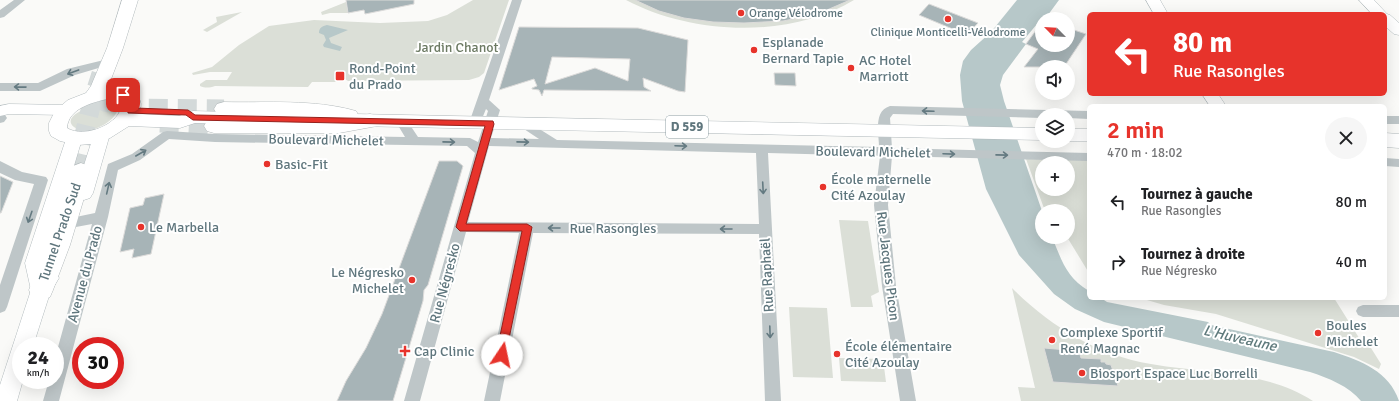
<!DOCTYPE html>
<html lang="fr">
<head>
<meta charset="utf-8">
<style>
	body { margin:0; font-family:Signika,sans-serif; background:#f6f6f6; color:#202124; height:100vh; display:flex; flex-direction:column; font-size:15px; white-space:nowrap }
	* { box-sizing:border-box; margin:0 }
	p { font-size:13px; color:#757577 }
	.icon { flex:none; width:22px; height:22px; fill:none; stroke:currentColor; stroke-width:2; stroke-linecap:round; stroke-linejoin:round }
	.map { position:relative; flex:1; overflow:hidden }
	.panel { position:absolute; left:1087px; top:104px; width:300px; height:196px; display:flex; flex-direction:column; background:#fff; border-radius:6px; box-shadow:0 4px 16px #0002 }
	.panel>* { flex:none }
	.hud { position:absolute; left:1087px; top:12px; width:300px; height:84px; border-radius:6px; box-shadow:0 4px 16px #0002; background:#e7332b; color:#fff; overflow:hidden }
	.needle { width:26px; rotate:294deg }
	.buttons { position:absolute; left:1035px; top:12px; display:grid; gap:8px }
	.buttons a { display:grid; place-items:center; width:40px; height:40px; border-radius:50%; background:#fff; box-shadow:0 4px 16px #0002; font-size:20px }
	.speed { position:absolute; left:12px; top:337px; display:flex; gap:8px; font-size:20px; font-weight:700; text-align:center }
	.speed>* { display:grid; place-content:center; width:52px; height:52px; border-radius:50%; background:#fff; box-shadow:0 4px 16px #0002; line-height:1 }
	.speed small { font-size:10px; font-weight:400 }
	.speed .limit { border:6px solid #d22; background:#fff; color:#111 }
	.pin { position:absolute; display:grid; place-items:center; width:34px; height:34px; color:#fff; margin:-17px; border-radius:8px; box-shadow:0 2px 6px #0006 }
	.me { position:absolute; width:44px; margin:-22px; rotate:11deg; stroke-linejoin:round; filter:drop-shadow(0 0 3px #0008) }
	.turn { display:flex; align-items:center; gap:14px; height:84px; padding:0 20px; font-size:18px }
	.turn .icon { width:52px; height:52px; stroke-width:2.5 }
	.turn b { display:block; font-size:28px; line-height:34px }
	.round { display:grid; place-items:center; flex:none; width:42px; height:42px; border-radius:21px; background:#f6f6f6 }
	.summary { display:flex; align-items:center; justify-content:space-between; height:68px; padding:0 20px }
	h1 { font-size:24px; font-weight:600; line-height:30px; color:#e7332b }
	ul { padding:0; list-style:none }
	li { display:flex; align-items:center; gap:12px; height:60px; padding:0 20px }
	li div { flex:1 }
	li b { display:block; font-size:15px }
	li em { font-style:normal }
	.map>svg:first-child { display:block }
	.green { fill:#dbdfd7; fill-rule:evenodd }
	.water { fill:#b7c8c9 }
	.building { fill:#a7b4b7; stroke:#dcdbda; fill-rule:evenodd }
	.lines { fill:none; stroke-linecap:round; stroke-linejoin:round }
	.highway-tunnel { stroke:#d3d9d9; stroke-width:19; stroke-dasharray:19 10; stroke-linecap:butt }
	.secondary-casing { stroke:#b3bcbf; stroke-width:1 }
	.primary-casing { stroke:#b2babd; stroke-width:1 }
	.highway-casing { stroke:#b2b9bb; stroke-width:1 }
	.street { fill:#bec6c8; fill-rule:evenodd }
	.secondary { fill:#fff; fill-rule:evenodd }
	.primary { fill:#fff; fill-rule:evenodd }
	.highway { fill:#fff; fill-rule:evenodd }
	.oneway { stroke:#647a81 }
	.route { fill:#e7332b; stroke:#96211c }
	.poi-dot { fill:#e7332b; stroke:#fff; stroke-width:1.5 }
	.labels { text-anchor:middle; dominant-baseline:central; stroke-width:4; stroke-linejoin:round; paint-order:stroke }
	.far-poi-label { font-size:12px; fill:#5f767d; stroke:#fff; text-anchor:start }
	.shield { fill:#fff; stroke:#8f9fa4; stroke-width:1 }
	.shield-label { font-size:13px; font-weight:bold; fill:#5f767d }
	.poi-label { font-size:14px; fill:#5f767d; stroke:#fff; text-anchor:start }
	.park-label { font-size:14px; fill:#6c7a63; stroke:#fff }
	.street-label { font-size:14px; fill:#5f767d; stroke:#fff }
	.water-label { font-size:15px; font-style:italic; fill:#5f7a7c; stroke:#fff }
</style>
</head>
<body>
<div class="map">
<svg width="1399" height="401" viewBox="0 0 1399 401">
	<rect width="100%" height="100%" fill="#fafaf8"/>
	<path class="green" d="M 473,0 L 509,0 L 484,73 L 479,77 L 469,80 L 348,81 L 342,77 L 335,82 L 312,82 L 308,87 L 215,86 C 209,88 205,88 200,86 L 200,84 L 206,80 L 227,80 L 232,72 L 210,72 L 193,75 L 192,73 L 212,67 L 239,45 L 269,26 L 314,20 L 380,23 L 428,21 L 447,15 Z
		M 626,0 L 854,0 C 789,39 692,35 626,0 Z
		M 346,2 L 348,13 L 330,13 L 322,15 L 321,12 Z
		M 242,12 L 207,32 L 203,30 L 217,22 L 216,17 Z
		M 106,102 L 116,105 L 118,108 C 116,123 86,137 74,127 C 59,115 99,103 106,102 Z
		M 1026,159 L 1089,160 L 1089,273 L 1067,237 L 1068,211 L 1045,211 ZM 1042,163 L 1068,163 L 1068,189 L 1042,189 Z
		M 839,220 L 868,221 L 879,292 L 871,296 L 873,307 L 851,307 Z
		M 1012,288 C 1050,326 1097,355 1151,364 C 1206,374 1265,370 1313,401 L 1021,401 L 1018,387 L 1035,388 Z
		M 1140,298 L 1334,298 L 1361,341 L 1371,348 L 1381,364 L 1379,369 L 1354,357 L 1216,314 L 1164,305 Z
		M 789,307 L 827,308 L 833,378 L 793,377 Z
		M 839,358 L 883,359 L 886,382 L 841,381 Z"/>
	<path class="water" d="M 1017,0 L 1059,0 L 1045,19 L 1042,18 L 1022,42 L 1026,44 L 1003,75 L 1000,85 L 1004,101 L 1042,211 L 1042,237 L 1052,237 C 1062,261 1066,277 1089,291 L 1089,298 L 1101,298 L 1107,302 L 1208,322 L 1211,325 L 1334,352 C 1361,361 1389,371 1399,401 L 1361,401 C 1349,386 1328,378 1310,372 L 1104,322 L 1075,309 L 1054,294 L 1019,255 L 986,189 L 962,101 L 960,75 L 963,61 L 971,50 L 991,32 Z
		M 327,25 L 348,30 L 329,38 L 331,43 L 342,47 L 340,51 L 324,47 L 323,45 L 326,40 L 324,35 L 319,33 C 319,28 322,26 327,25 Z"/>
	<path class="building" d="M 346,0 L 414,0 L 414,4 L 365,14 L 364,10 L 348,13 Z
		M 635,0 L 850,0 L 820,13 L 808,16 L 783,21 L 744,23 L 713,22 L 684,18 L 659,11 Z
		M 929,4 L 978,23 L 967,35 L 919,15 Z
		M 1042,22 L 1042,45 L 1068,45 L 1068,28 L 1086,34 L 1064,67 L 1024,67 L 1038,49 L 1026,44 Z
		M 519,27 L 638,28 L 688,40 L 685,92 L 678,91 L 643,78 L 644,87 L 651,91 L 544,90 L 542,96 L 539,90 L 532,89 L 532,88 L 537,86 L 534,79 L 499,90 ZM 552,57 L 630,59 L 628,81 L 595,68 L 545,84 Z
		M 774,73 L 795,73 L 796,86 L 775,85 Z
		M 439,161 L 457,161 L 463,166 L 428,285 L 424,290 L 423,301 L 393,401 L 337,401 L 346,381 L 366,348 L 382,314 Z
		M 0,176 L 13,182 L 1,213 L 0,213 Z
		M 164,194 L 151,254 L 132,258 L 134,249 L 120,252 L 130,208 L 143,205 L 145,198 Z
		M 1044,348 L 1079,351 L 1081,358 L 1101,359 L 1101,362 L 1105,362 L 1106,364 L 1111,365 L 1118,386 L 1053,382 Z"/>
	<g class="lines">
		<path class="highway-tunnel" d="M 96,92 L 105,102 L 127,108 L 224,109
			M 160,123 L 214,126
			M 75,172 L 92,102 L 101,74"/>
		<g class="secondary-casing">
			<path id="secondary" d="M 1146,0 L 1160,0 L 1168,14 L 1154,14 Z
				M 1359,0 L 1374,0 L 1387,14 L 1390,15 L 1399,23 L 1399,35 L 1394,34 L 1385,26 L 1385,14 L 1372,14 Z
				M 1202,94 L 1218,94 L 1226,106 L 1210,106 Z
				M 9,104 L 66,105 L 72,106 L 74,110 L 72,114 L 66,115 L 9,114 L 0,116 L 0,106 Z
				M 102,128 L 108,130 L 110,134 L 93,193 L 90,198 L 84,200 L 78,198 L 75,193 L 94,134 L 96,130 Z
				M 74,133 L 80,135 L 82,139 L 45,263 L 46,271 L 49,270 L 56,272 L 59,278 L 50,293 L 33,346 L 21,346 L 21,380 L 23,380 L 17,401 L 0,401 L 0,385 L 31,290 L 25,263 L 66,139 L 68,135 Z"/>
		</g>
		<g class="primary-casing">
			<path id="primary" d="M 122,0 L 138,0 L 123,48 L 108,87 C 121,88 150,93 138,114 L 179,116 L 193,111 L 300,114 L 306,116 L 309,120 L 306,124 L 300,126 L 195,123 L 180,128 L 129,126 L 110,138 L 91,144 L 78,145 L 60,141 L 51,136 L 49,131 L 49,123 L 55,111 L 68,100 L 86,93 L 91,86 L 107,48 ZM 108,99 L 118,100 L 122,103 C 122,124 84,139 67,128 C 68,109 92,102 108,99 Z
				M 354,114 L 1042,128 L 1042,140 L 354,126 L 348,124 L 345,120 L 348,116 Z
				M 1068,129 L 1089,129 L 1089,141 L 1066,141 L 1068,141 Z
				M 1385,133 L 1399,134 L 1399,148 L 1385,147 Z"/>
		</g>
		<g class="highway-casing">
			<path id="highway" d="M 224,102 C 267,103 314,99 356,111 L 359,116 L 370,114 L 377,116 L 380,121 L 377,126 L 339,133 L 214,133 L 207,131 L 204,126 L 207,121 L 214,119 L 324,119 L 224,116 L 217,114 L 214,109 L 217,104 Z
				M 81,163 L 89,166 L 92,171 L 70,245 L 53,290 L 50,297 L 41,300 L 32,297 L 29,290 L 46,245 L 70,171 L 73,166 Z"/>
		</g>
		<path class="street" d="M 14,0 L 25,0 L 4,17 L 0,18 L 0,10 Z
			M 512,0 L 522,0 L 489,100 L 500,110 L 491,138 L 539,139 L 521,127 L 519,124 L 521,121 L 525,120 L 557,140 L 879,147 C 879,134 873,111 890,106 L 1089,111 L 1089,119 L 1068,118 L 1068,115 L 1042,115 L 1042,118 L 893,114 L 890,118 L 892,148 L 1089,153 L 1089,161 L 892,156 L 888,205 L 896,286 L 916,401 L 900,401 L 882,286 L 874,205 L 880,156 L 768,153 L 781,401 L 765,401 L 759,234 L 533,233 L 500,401 L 484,401 L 519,233 L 466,232 L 420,401 L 404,401 L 475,153 L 467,146 L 215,142 L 169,139 L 140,160 L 118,170 L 108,217 L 59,401 L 43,401 L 49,380 L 55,380 L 55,358 L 92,224 L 76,227 L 71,226 L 69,222 L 71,218 L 95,213 L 108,164 L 132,154 L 163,132 L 167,131 L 215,134 L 405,137 L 396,122 L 398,119 L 406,119 L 418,137 L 470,138 L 478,142 L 488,111 L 486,109 L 479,126 L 471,126 L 469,123 ZM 489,146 L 756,153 L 759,224 L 468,222 Z
			M 108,59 L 112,60 L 113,62 L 112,64 L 75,75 L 40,91 L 0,91 L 0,83 L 38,83 L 67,69 Z
			M 0,114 L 5,115 L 7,118 L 4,122 L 0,123 Z
			M 1385,116 L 1399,116 L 1399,124 L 1385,124 Z
			M 1385,158 L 1399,159 L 1399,167 L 1385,166 Z
			M 0,161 L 22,172 L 46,177 L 48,180 L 7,307 L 5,311 L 0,313 L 0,285 L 34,184 L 15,180 L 0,173 Z
			M 1363,305 L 1399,305 L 1399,317 L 1363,317 L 1358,315 L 1356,311 L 1358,307 Z"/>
		<use href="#secondary" class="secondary"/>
		<use href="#primary" class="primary"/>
		<use href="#highway" class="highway"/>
	</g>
	<defs><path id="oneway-shaft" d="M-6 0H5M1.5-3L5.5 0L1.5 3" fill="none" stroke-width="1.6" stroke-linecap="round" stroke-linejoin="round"/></defs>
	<g class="oneway">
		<use href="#oneway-shaft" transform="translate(73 72) rotate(160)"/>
		<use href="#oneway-shaft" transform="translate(20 87) rotate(-179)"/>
		<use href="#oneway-shaft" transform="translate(928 111) rotate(-178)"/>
		<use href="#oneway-shaft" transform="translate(449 142) rotate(1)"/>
		<use href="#oneway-shaft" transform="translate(523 142) rotate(1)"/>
		<use href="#oneway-shaft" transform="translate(681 146) rotate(2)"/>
		<use href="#oneway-shaft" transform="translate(141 153) rotate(-30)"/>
		<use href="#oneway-shaft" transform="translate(949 154) rotate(2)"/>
		<use href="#oneway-shaft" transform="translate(1002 155) rotate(1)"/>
		<use href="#oneway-shaft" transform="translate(108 188) rotate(-77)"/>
		<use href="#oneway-shaft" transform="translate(763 188) rotate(87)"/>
		<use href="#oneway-shaft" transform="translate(30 217) rotate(109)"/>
		<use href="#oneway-shaft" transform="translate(554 228) rotate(-180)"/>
		<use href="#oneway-shaft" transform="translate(726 229) rotate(-180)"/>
		<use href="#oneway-shaft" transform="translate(770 332) rotate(88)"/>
	</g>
	<path class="route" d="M 123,92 L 134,99 L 135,108 L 188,110 L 195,115 L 493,121 L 494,124 L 466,224 L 527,224 L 532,227 L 505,358 L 502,360 L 498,358 L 496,355 L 522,231 L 460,231 L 456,227 L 485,126 L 193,120 L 186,115 L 128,113 L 127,102 L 119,95 Z"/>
	<g class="poi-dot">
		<circle cx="741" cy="13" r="4"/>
		<circle cx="948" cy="19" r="4"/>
		<circle cx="754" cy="50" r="4"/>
		<circle cx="851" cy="68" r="4"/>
		<rect x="335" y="71" width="10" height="10" rx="2"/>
		<circle cx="267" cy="164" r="4"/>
		<circle cx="823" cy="187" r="4"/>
		<circle cx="141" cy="227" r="4"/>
		<circle cx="412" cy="280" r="4"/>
		<circle cx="1318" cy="333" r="4"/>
		<circle cx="1052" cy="340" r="4"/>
		<path d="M403 345h4v4h4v4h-4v4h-4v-4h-4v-4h4z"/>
		<circle cx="837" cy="354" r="4"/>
		<circle cx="1082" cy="373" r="4"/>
	</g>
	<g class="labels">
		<g class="far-poi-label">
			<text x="749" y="13">Orange Vélodrome</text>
			<text x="948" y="32" text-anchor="middle">Clinique Monticelli-Vélodrome</text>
		</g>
		<rect class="shield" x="666" y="116" width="42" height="22" rx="3"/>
		<g class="shield-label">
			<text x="687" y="127">D 559</text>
		</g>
		<g class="poi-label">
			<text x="762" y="42">Esplanade<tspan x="762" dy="16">Bernard Tapie</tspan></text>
			<text x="859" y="60">AC Hotel<tspan x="859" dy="16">Marriott</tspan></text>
			<text x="349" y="68">Rond-Point<tspan x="349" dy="16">du Prado</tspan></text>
			<text x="275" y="164">Basic-Fit</text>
			<text x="831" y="179">École maternelle<tspan x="831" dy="16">Cité Azoulay</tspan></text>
			<text x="149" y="227">Le Marbella</text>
			<text x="404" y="272" text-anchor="end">Le Négresko<tspan x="404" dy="16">Michelet</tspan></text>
			<text x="1326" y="325">Boules<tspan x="1326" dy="16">Michelet</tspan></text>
			<text x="1060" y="332">Complexe Sportif<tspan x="1060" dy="16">René Magnac</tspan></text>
			<text x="845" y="346">École élémentaire<tspan x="845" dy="16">Cité Azoulay</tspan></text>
			<text x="414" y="351">Cap Clinic</text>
			<text x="1090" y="373">Biosport Espace Luc Borrelli</text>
		</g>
		<g class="park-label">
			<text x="457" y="47">Jardin Chanot</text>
		</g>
		<g class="street-label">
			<text transform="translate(326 140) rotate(1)">Boulevard Michelet</text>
			<text transform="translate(873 152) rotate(1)">Boulevard Michelet</text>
			<text x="613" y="228">Rue Rasongles</text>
			<text transform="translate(60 232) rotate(-71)">Tunnel Prado Sud</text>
			<text transform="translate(888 266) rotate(83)">Rue Jacques Picon</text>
			<text transform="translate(85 274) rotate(-75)">Avenue du Prado</text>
			<text transform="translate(767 275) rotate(-93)">Rue Raphaël</text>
			<text transform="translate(445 283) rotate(-75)">Rue Négresko</text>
		</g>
		<g class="water-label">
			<text transform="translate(1240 338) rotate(13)">L'Huveaune</text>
		</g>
	</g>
</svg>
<div class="buttons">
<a><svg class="needle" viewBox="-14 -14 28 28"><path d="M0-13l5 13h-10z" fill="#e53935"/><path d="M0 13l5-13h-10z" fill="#757577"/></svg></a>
<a><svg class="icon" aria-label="sound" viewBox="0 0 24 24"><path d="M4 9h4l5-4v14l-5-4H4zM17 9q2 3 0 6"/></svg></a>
<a><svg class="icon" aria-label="layers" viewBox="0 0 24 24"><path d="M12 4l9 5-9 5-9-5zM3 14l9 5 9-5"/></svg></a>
<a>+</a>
<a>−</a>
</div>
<div class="speed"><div>24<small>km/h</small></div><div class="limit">30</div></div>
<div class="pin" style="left:123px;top:95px;background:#d93025"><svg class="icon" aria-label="arrive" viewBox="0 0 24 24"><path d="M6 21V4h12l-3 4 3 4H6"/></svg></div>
<svg class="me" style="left:502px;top:355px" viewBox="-20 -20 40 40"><circle r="19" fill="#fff"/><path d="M0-13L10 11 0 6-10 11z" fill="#e7332b"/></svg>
<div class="hud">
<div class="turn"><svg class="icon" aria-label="left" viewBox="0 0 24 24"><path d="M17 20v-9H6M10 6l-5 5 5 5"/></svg><div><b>80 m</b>Rue Rasongles</div></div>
</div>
<section class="panel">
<div class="summary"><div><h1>2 min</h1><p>470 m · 18:02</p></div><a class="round"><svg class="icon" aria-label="close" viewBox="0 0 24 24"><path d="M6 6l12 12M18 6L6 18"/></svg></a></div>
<ul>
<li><svg class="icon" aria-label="left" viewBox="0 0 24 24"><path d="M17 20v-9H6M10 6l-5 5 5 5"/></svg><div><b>Tournez à gauche</b><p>Rue Rasongles</p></div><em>80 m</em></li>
<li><svg class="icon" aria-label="right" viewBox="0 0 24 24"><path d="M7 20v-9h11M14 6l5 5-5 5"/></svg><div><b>Tournez à droite</b><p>Rue Négresko</p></div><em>40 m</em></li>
</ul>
</section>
</div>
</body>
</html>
